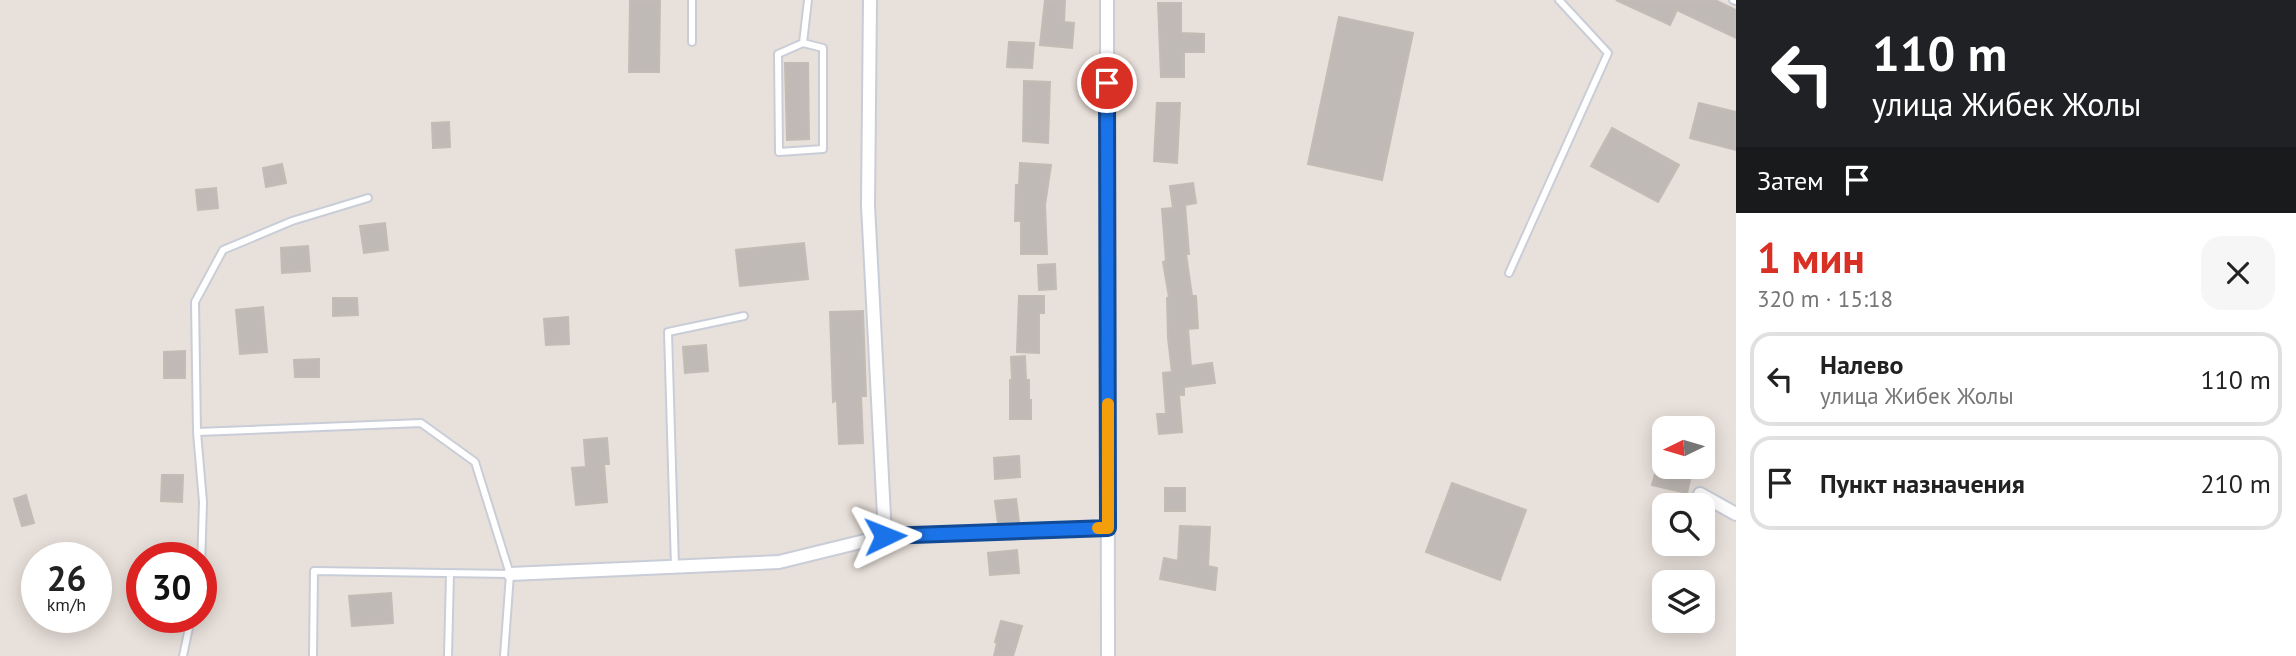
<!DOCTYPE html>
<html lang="ru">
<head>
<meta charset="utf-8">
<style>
	body { margin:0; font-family:"PT Sans",sans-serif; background:#f6f6f6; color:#222; height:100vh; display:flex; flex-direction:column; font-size:26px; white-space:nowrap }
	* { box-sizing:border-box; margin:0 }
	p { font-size:23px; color:#767676 }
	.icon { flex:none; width:38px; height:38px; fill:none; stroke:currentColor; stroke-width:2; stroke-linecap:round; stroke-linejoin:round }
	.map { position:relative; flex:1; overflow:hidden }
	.drawer { display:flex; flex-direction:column; background:#fff; width:560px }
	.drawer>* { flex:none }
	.banner { background:#202124; color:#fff; overflow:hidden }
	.needle { width:46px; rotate:265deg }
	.buttons { position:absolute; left:1652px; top:416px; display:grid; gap:14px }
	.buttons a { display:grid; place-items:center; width:63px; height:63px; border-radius:14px; background:#fff; box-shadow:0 4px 18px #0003; font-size:35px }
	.speed { position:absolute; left:21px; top:542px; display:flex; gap:14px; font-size:35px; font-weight:700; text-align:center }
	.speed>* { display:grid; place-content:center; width:91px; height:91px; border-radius:50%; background:#fff; box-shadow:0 4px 18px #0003; line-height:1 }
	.speed small { font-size:18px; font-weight:400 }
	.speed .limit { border:10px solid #d22; background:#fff; color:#111 }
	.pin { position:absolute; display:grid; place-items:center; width:60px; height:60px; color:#fff; margin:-30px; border:4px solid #fff; border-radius:50%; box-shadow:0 2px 7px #0007 }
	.me { position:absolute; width:77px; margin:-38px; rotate:88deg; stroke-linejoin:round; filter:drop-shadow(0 0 5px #0008) }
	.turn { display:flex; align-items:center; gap:24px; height:147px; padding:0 21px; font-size:32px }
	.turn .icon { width:91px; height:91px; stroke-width:2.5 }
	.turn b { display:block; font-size:49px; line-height:60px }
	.then { display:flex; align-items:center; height:66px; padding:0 21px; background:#0003; gap:14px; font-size:26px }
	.round { display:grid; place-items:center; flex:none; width:74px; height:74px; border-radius:21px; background:#f6f6f6 }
	.head { display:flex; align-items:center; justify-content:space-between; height:119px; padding:0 21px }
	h1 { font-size:42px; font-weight:700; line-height:52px; color:#d93025 }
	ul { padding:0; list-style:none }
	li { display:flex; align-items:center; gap:21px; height:94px; margin:0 14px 10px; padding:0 7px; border:4px solid #e0e0e0; border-radius:21px }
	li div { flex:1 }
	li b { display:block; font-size:26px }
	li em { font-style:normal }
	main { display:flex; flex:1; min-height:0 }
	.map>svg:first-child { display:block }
	.building { fill:#c0bab6; stroke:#c2bcb4; stroke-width:2 }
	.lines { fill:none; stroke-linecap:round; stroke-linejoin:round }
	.lane-casing { stroke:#c8cdd7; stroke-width:10 }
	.street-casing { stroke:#c8cdd7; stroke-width:16 }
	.lane { stroke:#fff; stroke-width:6 }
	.street { stroke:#fff; stroke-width:12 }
	.route-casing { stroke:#114b97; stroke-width:18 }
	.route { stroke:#1a73e8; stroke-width:12 }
	.slow { stroke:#f59e0b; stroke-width:12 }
</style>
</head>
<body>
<main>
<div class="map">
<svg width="1736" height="656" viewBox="0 0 1736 656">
	<rect width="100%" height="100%" fill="#e8e0da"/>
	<path class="building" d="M 630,0 L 660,0 L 659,72 L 629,72 Z
		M 1045,0 L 1065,0 L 1064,22 L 1074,23 L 1072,48 L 1040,45 Z
		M 1616,0 L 1715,0 L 1736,10 L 1736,38 L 1677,10 L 1670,25 Z
		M 1158,3 L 1181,3 L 1181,33 L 1204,34 L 1204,52 L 1184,52 L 1184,77 L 1161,77 Z
		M 1339,17 L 1413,33 L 1382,180 L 1308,164 Z
		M 1009,42 L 1034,43 L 1032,68 L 1007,67 Z
		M 785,63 L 808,63 L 809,139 L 787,140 Z
		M 1024,81 L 1050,82 L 1048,143 L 1023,141 Z
		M 1157,103 L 1180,103 L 1177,163 L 1154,161 Z
		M 1699,103 L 1736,112 L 1736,150 L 1690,138 Z
		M 449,122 L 450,147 L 433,148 L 432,123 Z
		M 1612,128 L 1679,165 L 1658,202 L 1591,166 Z
		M 1020,163 L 1051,165 L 1045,205 L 1047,254 L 1021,254 L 1021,221 L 1015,221 L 1016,185 L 1019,185 Z
		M 282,164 L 286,183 L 266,187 L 263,168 Z
		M 1193,183 L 1196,203 L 1185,205 L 1189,254 L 1186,254 L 1192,296 L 1196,296 L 1198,328 L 1188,329 L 1191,366 L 1212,363 L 1215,383 L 1184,387 L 1184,395 L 1179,395 L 1182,432 L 1159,434 L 1157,414 L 1166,414 L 1163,373 L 1172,372 L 1168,338 L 1167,298 L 1169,297 L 1163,262 L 1166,261 L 1162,209 L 1173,208 L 1170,186 Z
		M 216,188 L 218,208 L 198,210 L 196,190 Z
		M 385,223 L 388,250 L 364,253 L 360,226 Z
		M 804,243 L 808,279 L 740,286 L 736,250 Z
		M 308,246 L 310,271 L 282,273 L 281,248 Z
		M 1055,264 L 1056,289 L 1039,290 L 1038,265 Z
		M 1019,296 L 1044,296 L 1044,313 L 1039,313 L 1039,353 L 1017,352 Z
		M 333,298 L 357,298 L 358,315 L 333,316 Z
		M 263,307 L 267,352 L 240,354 L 236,310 Z
		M 863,311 L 866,396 L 861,396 L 863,443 L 839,444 L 837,400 L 833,402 L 830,312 Z
		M 568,317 L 569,344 L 546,345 L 544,319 Z
		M 706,345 L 708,371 L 685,373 L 683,347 Z
		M 185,351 L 185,378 L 164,378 L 164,352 Z
		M 1025,356 L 1026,380 L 1029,380 L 1029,400 L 1031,400 L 1031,419 L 1010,419 L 1010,380 L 1012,380 L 1011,357 Z
		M 319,359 L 319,377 L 295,377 L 294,360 Z
		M 607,438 L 609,464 L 604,464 L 607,502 L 576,505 L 572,468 L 586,467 L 584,440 Z
		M 1019,456 L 1020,477 L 995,479 L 994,458 Z
		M 1657,467 L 1693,467 L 1687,493 L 1652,485 Z
		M 162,475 L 183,475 L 182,502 L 161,501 Z
		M 1452,483 L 1526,510 L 1500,580 L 1426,552 Z
		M 1165,488 L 1185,488 L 1185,511 L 1165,511 Z
		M 26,495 L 34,523 L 22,526 L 14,499 Z
		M 1016,499 L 1019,522 L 998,523 L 995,501 Z
		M 1180,526 L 1210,527 L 1208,566 L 1217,568 L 1215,590 L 1160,579 L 1164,558 L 1178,561 Z
		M 1017,550 L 1019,573 L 990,575 L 988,553 Z
		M 391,593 L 393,623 L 352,626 L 349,596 Z
		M 1001,621 L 1022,626 L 1013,656 L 994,656 L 997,643 L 995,642 Z"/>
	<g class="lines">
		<g class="lane-casing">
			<path id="lane" d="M 692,0 L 692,42
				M 1733,0 L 1736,1
				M 803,43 L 823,48 L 823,149 L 779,152 L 778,54 Z
				M 803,43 L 808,0
				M 1509,273 L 1608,53 L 1559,0
				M 197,432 L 421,423 L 475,462 L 510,574 L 504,656
				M 675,567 L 668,332 L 744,316
				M 201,568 L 203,502 L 197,432 L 195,302 L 223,250 L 292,221 L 368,198
				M 183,656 L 191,618
				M 313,656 L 314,571 L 510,574
				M 448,656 L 450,574"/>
		</g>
		<g class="street-casing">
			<path id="street" d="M 870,0 L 868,205 L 885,536
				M 1107,0 L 1108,656
				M 1700,494 L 1736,514
				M 510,574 L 779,562 L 885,536 L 1109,528"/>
		</g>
		<use href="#lane" class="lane"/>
		<use href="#street" class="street"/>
	</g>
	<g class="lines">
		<g class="route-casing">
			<path id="route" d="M 885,536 L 1108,528 L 1107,83"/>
		</g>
		<use href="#route" class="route"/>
		<path class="slow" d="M 1098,528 L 1108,528 L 1108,404"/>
	</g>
</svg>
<div class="buttons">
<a><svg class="needle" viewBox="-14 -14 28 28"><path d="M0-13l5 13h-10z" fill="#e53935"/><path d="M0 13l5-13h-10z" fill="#767676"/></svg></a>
<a><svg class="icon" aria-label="search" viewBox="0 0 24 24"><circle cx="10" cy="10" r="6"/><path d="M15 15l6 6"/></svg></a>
<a><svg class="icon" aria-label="layers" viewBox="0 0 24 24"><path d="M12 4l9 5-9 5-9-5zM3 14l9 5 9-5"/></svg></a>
</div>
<div class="speed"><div>26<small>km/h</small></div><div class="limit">30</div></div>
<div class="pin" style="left:1107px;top:83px;background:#d93025"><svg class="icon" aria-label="arrive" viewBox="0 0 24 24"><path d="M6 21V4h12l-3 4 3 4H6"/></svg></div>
<svg class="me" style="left:885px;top:536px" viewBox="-20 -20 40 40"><path d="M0-17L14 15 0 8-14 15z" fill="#1a73e8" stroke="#fff" stroke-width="4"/></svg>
</div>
<section class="drawer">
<div class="banner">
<div class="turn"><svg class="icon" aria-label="left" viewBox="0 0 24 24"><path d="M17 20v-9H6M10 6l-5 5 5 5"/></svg><div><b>110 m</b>улица Жибек Жолы</div></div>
<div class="then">Затем<svg class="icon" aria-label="arrive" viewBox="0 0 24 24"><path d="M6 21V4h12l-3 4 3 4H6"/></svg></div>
</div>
<div class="head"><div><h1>1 мин</h1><p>320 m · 15:18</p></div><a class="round"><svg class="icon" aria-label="close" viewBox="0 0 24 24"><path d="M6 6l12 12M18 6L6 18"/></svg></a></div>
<ul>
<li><svg class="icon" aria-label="left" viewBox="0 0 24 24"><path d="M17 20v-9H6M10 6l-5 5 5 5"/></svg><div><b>Налево</b><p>улица Жибек Жолы</p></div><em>110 m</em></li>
<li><svg class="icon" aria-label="arrive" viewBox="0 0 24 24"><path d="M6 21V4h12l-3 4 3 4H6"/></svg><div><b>Пункт назначения</b></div><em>210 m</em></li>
</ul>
</section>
</main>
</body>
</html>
